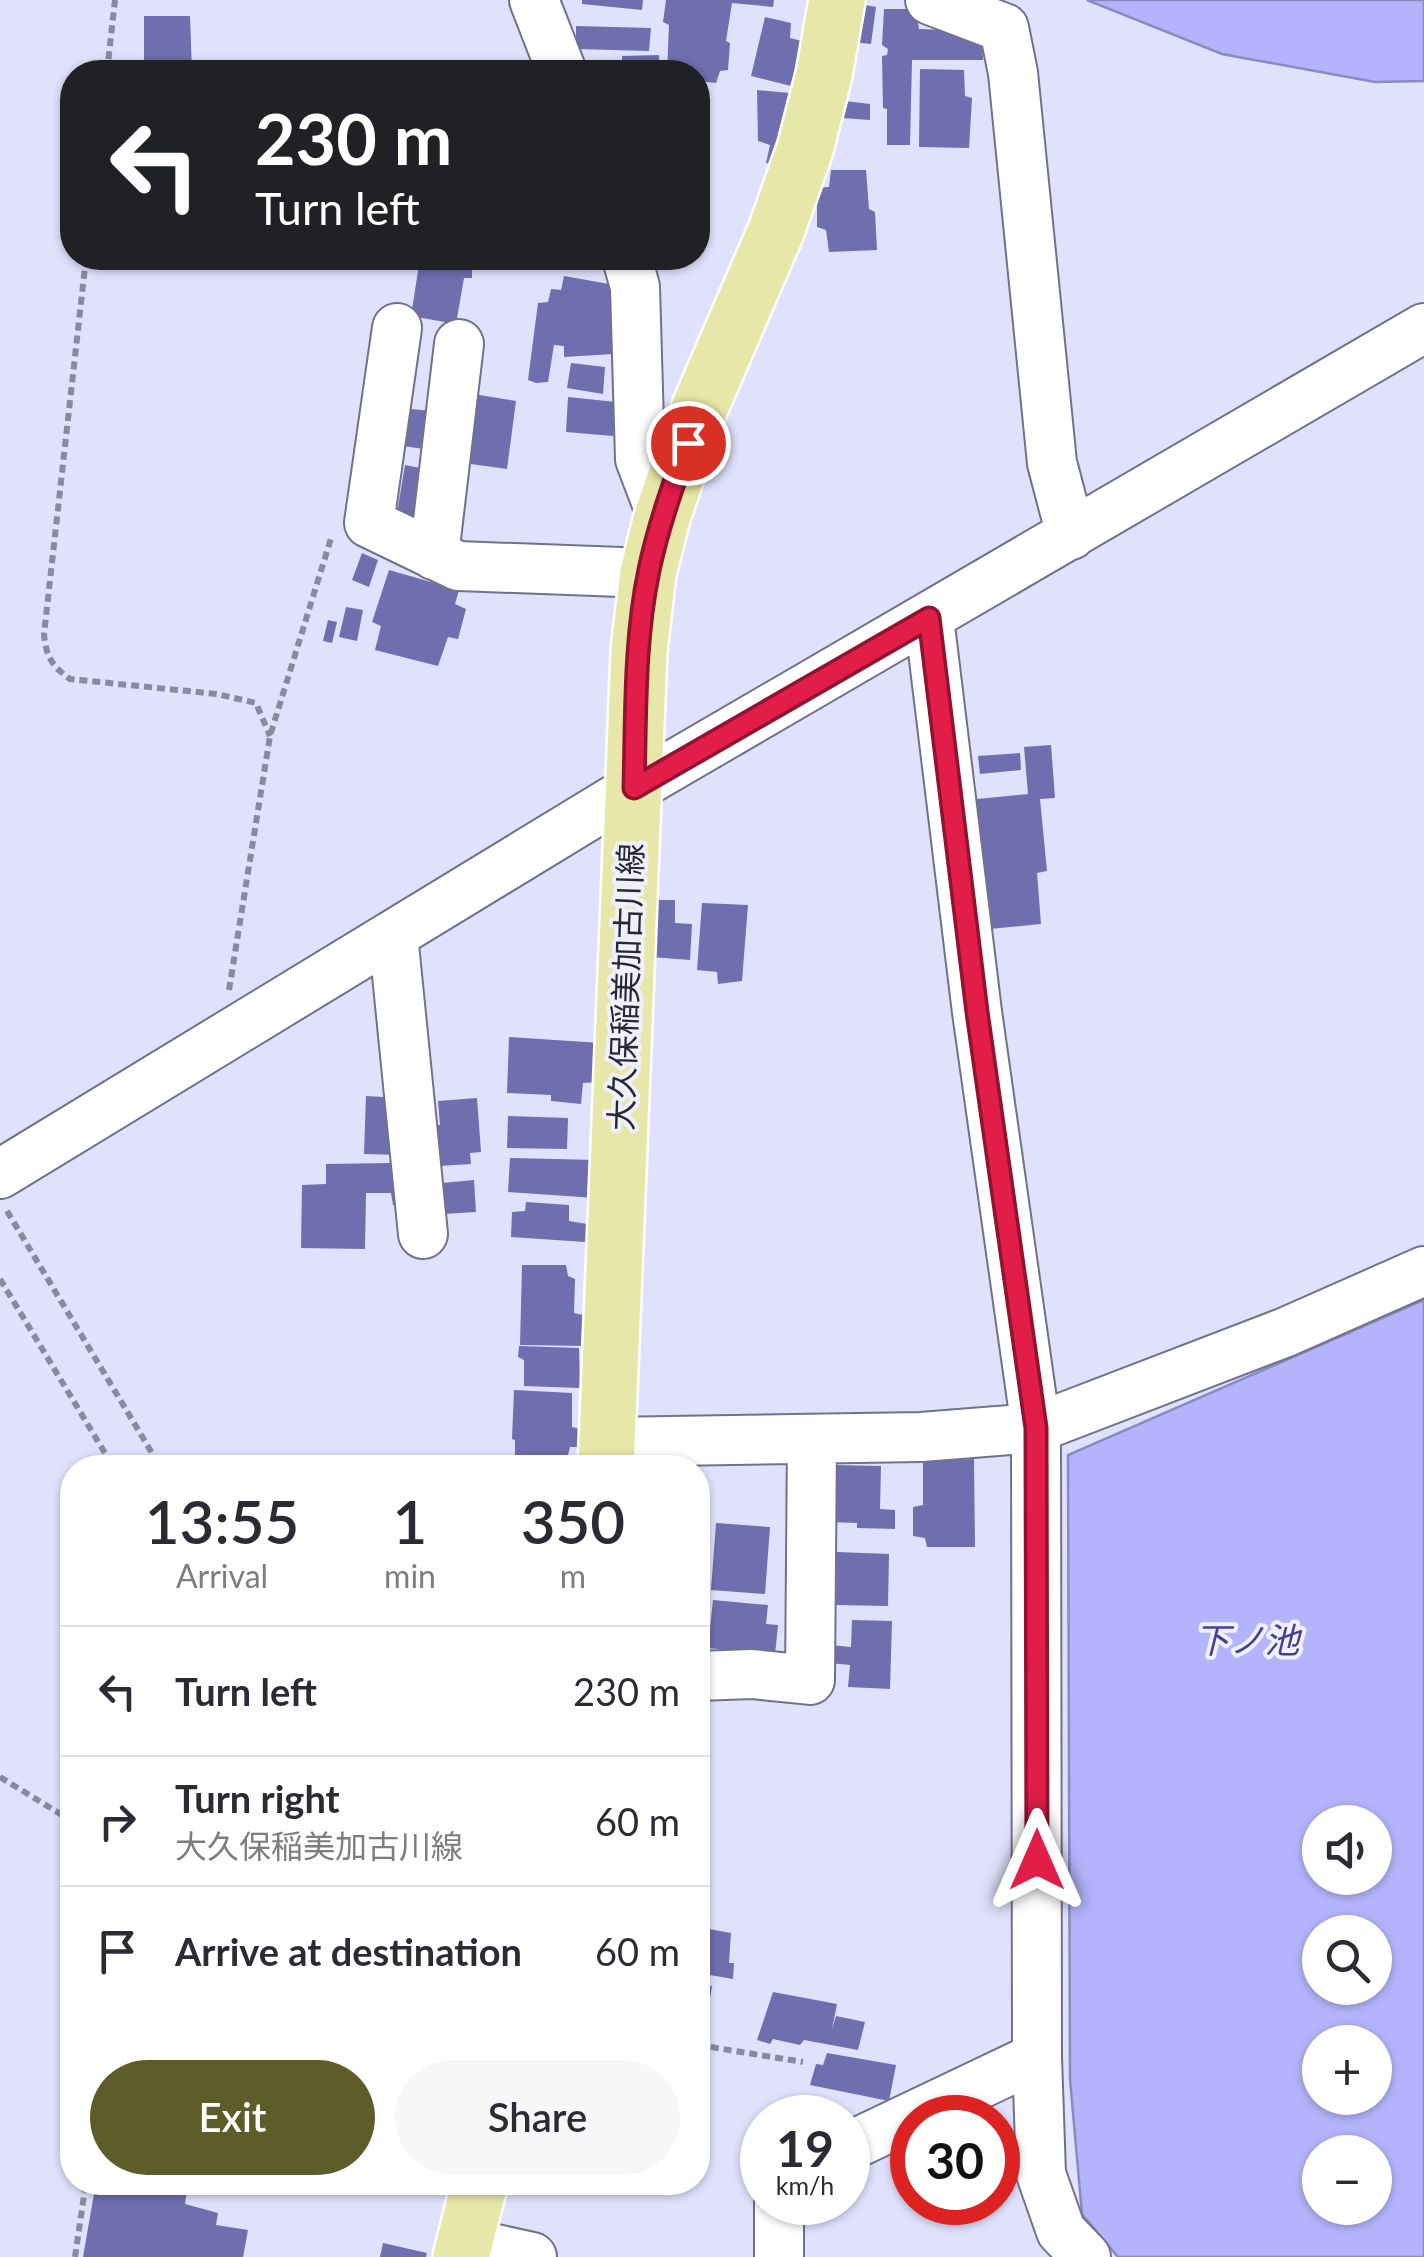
<!DOCTYPE html>
<html lang="en">
<head>
<meta charset="utf-8">
<style>
	body { margin:0; font-family:Lato,"Noto Sans JP",sans-serif; background:#f7f7f7; color:#2b2b33; height:100vh; display:flex; flex-direction:column; font-size:38px; white-space:nowrap }
	* { box-sizing:border-box; margin:0 }
	p { font-size:32px; color:#7c7c81 }
	.icon { flex:none; width:55px; height:55px; fill:none; stroke:currentColor; stroke-width:2; stroke-linecap:round; stroke-linejoin:round }
	.map { position:relative; flex:1; overflow:hidden }
	.side { position:absolute; left:60px; top:1455px; width:650px; height:740px; display:flex; flex-direction:column; background:#fff; border-radius:40px; box-shadow:0 2px 8px #0004 }
	.side>* { flex:none }
	.banner { position:absolute; left:60px; top:60px; width:650px; height:210px; border-radius:40px; box-shadow:0 2px 8px #0004; background:#202124; color:#fff; overflow:hidden }
	.buttons { position:absolute; left:1302px; top:1805px; display:grid; gap:20px }
	.buttons a { display:grid; place-items:center; width:90px; height:90px; border-radius:50%; background:#fff; box-shadow:0 2px 8px #0004; font-size:50px }
	.speed { position:absolute; left:740px; top:2095px; display:flex; gap:20px; font-size:50px; font-weight:700; text-align:center }
	.speed>* { display:grid; place-content:center; width:130px; height:130px; border-radius:50%; background:#fff; box-shadow:0 2px 8px #0004; line-height:1 }
	.speed small { font-size:25px; font-weight:400 }
	.speed .limit { border:15px solid #d22; background:#fff; color:#111 }
	.pin { position:absolute; display:grid; place-items:center; width:85px; height:85px; color:#fff; margin:-42px; border:5px solid #fff; border-radius:50%; box-shadow:0 2px 10px #0007 }
	.me { position:absolute; width:110px; margin:-55px; rotate:0deg; stroke-linejoin:round; filter:drop-shadow(0 0 8px #0008) }
	.turn { display:flex; align-items:center; gap:35px; height:210px; padding:0 30px; font-size:45px }
	.turn .icon { width:130px; height:130px; stroke-width:2.5 }
	.turn b { display:block; font-size:70px; line-height:85px }
	.eta { display:flex; justify-content:space-evenly; align-items:center; height:170px; text-align:center }
	.eta b { font-size:60px; font-weight:600; line-height:70px }
	.cta { display:flex; gap:20px; margin-top:auto; padding:20px 30px }
	.cta a { flex:1; height:115px; border-radius:60px; background:#5d5d2a; color:#fff; font-size:40px; font-weight:600; line-height:115px; text-align:center }
	.cta a+a { background:#f7f7f7; color:#2b2b33 }
	ul { padding:0; list-style:none }
	li { display:flex; align-items:center; gap:30px; height:130px; padding:0 30px; border-top:2px solid #e1e1e2 }
	li div { flex:1 }
	li b { display:block; font-size:38px }
	li em { font-style:normal }
	.map>svg:first-child { display:block }
	.water { fill:#b3b4fb; stroke:#898abf; stroke-width:2.5; fill-rule:evenodd }
	.building { fill:#6f6eaf }
	.lines { fill:none; stroke-linecap:round; stroke-linejoin:round }
	.minor-casing { stroke:#717289; stroke-width:52 }
	.major-casing { stroke:#fff; stroke-width:60 }
	.path { stroke:#898a9d; stroke-width:6; stroke-dasharray:8 5; stroke-linecap:butt }
	.minor { stroke:#fff; stroke-width:48 }
	.major { stroke:#e7e7a9; stroke-width:55 }
	.route-casing { stroke:#92132f; stroke-width:25 }
	.route { stroke:#e11d48; stroke-width:18 }
	.labels { text-anchor:middle; dominant-baseline:central; stroke-width:8; stroke-linejoin:round; paint-order:stroke }
	.street-label { font-size:32px; fill:#272832; stroke:#eff0fb }
	.water-label { font-size:35px; font-style:italic; fill:#474092; stroke:#eff0fb }
</style>
</head>
<body>
<div class="map">
<svg width="1424" height="2257" viewBox="0 0 1424 2257">
	<rect width="100%" height="100%" fill="#e0e1fc"/>
	<path class="water" d="M 1087,0 L 1424,0 L 1424,81 L 1375,82 L 1222,54 Z
		M 1424,1300 L 1424,2257 L 1118,2257 L 1082,2214 L 1070,2079 L 1068,1455 ZM 1320,1822 L 1375,1822 L 1375,1878 L 1320,1878 ZM 1320,1932 L 1375,1932 L 1375,1988 L 1320,1988 ZM 1320,2042 L 1375,2042 L 1375,2098 L 1320,2098 ZM 1320,2152 L 1375,2152 L 1375,2208 L 1320,2208 Z"/>
	<path class="building" d="M 582,0 L 643,0 L 642,10 L 582,4 Z
		M 666,0 L 774,0 L 773,7 L 732,3 L 726,41 L 730,43 L 728,70 L 720,71 L 716,83 L 698,81 L 698,72 L 667,72 L 669,25 L 663,22 Z
		M 860,4 L 876,7 L 871,44 L 852,42 Z
		M 884,9 L 916,9 L 919,29 L 982,31 L 983,60 L 912,60 L 910,145 L 887,145 L 887,109 L 883,108 L 882,56 L 887,55 L 888,49 L 882,45 Z
		M 144,16 L 190,16 L 192,72 L 144,72 Z
		M 765,17 L 791,23 L 790,38 L 806,42 L 795,87 L 751,76 Z
		M 576,26 L 651,28 L 649,51 L 576,49 Z
		M 659,55 L 660,72 L 622,72 L 622,56 Z
		M 920,69 L 964,70 L 965,96 L 972,98 L 969,148 L 919,147 Z
		M 757,90 L 790,93 L 777,165 L 766,163 L 770,145 L 758,141 Z
		M 845,101 L 870,104 L 870,120 L 842,118 Z
		M 831,170 L 866,170 L 869,209 L 875,212 L 877,250 L 829,252 L 826,230 L 817,227 L 817,188 L 829,187 Z
		M 420,258 L 472,258 L 472,278 L 464,278 L 456,324 L 411,316 Z
		M 564,276 L 626,287 L 630,353 L 564,357 L 564,346 L 554,345 L 548,382 L 536,383 L 528,380 L 538,303 L 548,302 L 551,289 L 561,290 Z
		M 571,363 L 605,367 L 603,394 L 567,388 Z
		M 467,393 L 516,401 L 507,469 L 456,462 Z
		M 568,397 L 616,402 L 613,436 L 566,432 Z
		M 410,409 L 433,411 L 442,452 L 404,446 Z
		M 405,465 L 440,472 L 433,519 L 397,513 Z
		M 362,553 L 378,560 L 369,587 L 352,580 Z
		M 389,570 L 459,590 L 455,604 L 466,609 L 458,639 L 448,637 L 438,666 L 375,650 L 381,626 L 372,622 Z
		M 346,607 L 363,610 L 357,641 L 339,637 Z
		M 328,620 L 337,622 L 332,643 L 323,641 Z
		M 1051,745 L 1055,798 L 1040,799 L 1047,871 L 1037,873 L 1041,924 L 979,930 L 967,800 L 1028,794 L 1024,747 Z
		M 1020,753 L 1021,770 L 980,774 L 978,756 Z
		M 656,900 L 675,900 L 675,923 L 692,924 L 690,960 L 651,957 Z
		M 702,903 L 748,905 L 742,981 L 718,984 L 717,972 L 697,970 Z
		M 509,1037 L 601,1043 L 600,1082 L 583,1083 L 581,1104 L 551,1101 L 551,1095 L 507,1093 Z
		M 366,1096 L 399,1098 L 399,1155 L 364,1154 Z
		M 477,1098 L 481,1152 L 470,1153 L 471,1164 L 439,1166 L 436,1125 L 440,1125 L 438,1101 Z
		M 508,1116 L 568,1118 L 567,1149 L 507,1148 Z
		M 510,1158 L 598,1160 L 596,1198 L 508,1192 Z
		M 392,1163 L 393,1181 L 404,1186 L 403,1203 L 393,1205 L 391,1193 L 366,1193 L 365,1249 L 301,1248 L 302,1185 L 326,1184 L 326,1164 Z
		M 474,1180 L 476,1212 L 444,1214 L 442,1183 Z
		M 526,1202 L 569,1205 L 569,1221 L 587,1224 L 585,1242 L 511,1237 L 512,1212 L 525,1211 Z
		M 522,1265 L 566,1265 L 568,1276 L 575,1279 L 574,1313 L 588,1316 L 587,1346 L 520,1345 Z
		M 519,1346 L 579,1348 L 580,1388 L 524,1386 L 524,1360 L 518,1357 Z
		M 514,1390 L 572,1393 L 572,1427 L 588,1431 L 587,1447 L 570,1447 L 566,1463 L 515,1461 L 515,1440 L 512,1439 Z
		M 974,1459 L 975,1547 L 927,1547 L 925,1538 L 913,1536 L 913,1507 L 923,1505 L 923,1461 Z
		M 833,1465 L 881,1466 L 880,1509 L 895,1510 L 895,1529 L 857,1528 L 857,1523 L 831,1522 Z
		M 716,1523 L 770,1527 L 765,1594 L 711,1590 Z
		M 837,1552 L 889,1554 L 888,1606 L 836,1605 Z
		M 713,1600 L 768,1605 L 766,1624 L 778,1625 L 775,1655 L 708,1648 Z
		M 852,1620 L 892,1621 L 890,1689 L 848,1687 L 850,1665 L 829,1663 L 830,1645 L 851,1647 Z
		M 698,1927 L 731,1933 L 729,1963 L 734,1963 L 733,1979 L 698,1973 Z
		M 698,1984 L 712,1986 L 708,2011 L 702,2012 L 699,2025 Z
		M 773,1992 L 837,2004 L 832,2029 L 836,2016 L 865,2022 L 858,2050 L 804,2040 L 800,2045 L 773,2039 L 770,2044 L 757,2040 Z
		M 827,2053 L 896,2065 L 889,2101 L 810,2085 L 816,2064 L 823,2065 Z
		M 96,2182 L 188,2182 L 185,2204 L 218,2213 L 216,2225 L 248,2230 L 243,2257 L 83,2257 Z
		M 383,2243 L 427,2253 L 426,2257 L 380,2257 Z"/>
	<g class="lines">
		<g class="minor-casing">
			<path id="minor" d="M 534,0 L 562,72
				M 930,0 L 1004,28 L 1013,73 L 1052,463 L 1071,535
				M 627,258 L 635,287 L 640,459 L 662,517
				M 397,328 L 369,523 L 458,566 L 648,573
				M 434,555 L 459,344
				M 929,618 L 977,1012 L 1036,1428 L 1037,2057 L 1041,2174 L 1061,2231 L 1086,2257
				M 393,935 L 423,1234
				M 0,1174 L 634,788 L 1424,328
				M 607,1442 L 921,1437 L 1036,1428 L 1286,1332 L 1424,1271
				M 698,1676 L 752,1674 L 810,1680 L 812,1439
				M 848,2147 L 1037,2057
				M 779,2202 L 779,2257
				M 464,2242 L 532,2257"/>
		</g>
		<g class="major-casing">
			<path id="major" d="M 606,1468 L 639,651 L 648,573 L 662,517 L 700,407 L 776,231 L 805,149 L 824,75 L 837,0
				M 461,2257 L 480,2182"/>
		</g>
		<path class="path" d="M 107,72 L 115,0
			M 86,258 L 44,634 C 46,657 52,666 70,679 L 217,694 L 256,703 L 270,736
			M 229,990 L 270,736 L 332,535
			M 7,1211 L 161,1468
			M 0,1279 L 114,1468
			M 0,1777 L 72,1821
			M 698,2045 L 803,2062
			M 75,2257 L 86,2182"/>
		<use href="#minor" class="minor"/>
		<use href="#major" class="major"/>
	</g>
	<g class="lines">
		<g class="route-casing">
			<path id="route" d="M 688,443 C 673,485 658,527 649,570 C 634,641 636,716 634,788 L 929,618 L 977,1012 L 1036,1428 L 1037,1860"/>
		</g>
		<use href="#route" class="route"/>
	</g>
	<g class="labels">
		<g class="street-label">
			<text transform="translate(625 987) rotate(-88)">大久保稲美加古川線</text>
		</g>
		<g class="water-label">
			<text x="1247" y="1639">下ノ池</text>
		</g>
	</g>
</svg>
<div class="buttons">
<a><svg class="icon" aria-label="sound" viewBox="0 0 24 24"><path d="M4 9h4l5-4v14l-5-4H4zM17 9q2 3 0 6"/></svg></a>
<a><svg class="icon" aria-label="search" viewBox="0 0 24 24"><circle cx="10" cy="10" r="6"/><path d="M15 15l6 6"/></svg></a>
<a>+</a>
<a>−</a>
</div>
<div class="speed"><div>19<small>km/h</small></div><div class="limit">30</div></div>
<div class="pin" style="left:688px;top:443px;background:#d93025"><svg class="icon" aria-label="arrive" viewBox="0 0 24 24"><path d="M6 21V4h12l-3 4 3 4H6"/></svg></div>
<svg class="me" style="left:1037px;top:1860px" viewBox="-20 -20 40 40"><path d="M0-17L14 15 0 8-14 15z" fill="#e11d48" stroke="#fff" stroke-width="4"/></svg>
<div class="banner">
<div class="turn"><svg class="icon" aria-label="left" viewBox="0 0 24 24"><path d="M17 20v-9H6M10 6l-5 5 5 5"/></svg><div><b>230 m</b>Turn left</div></div>
</div>
<section class="side">
<div class="eta">
<div><b>13:55</b><p>Arrival</p></div>
<div><b>1</b><p>min</p></div>
<div><b>350</b><p>m</p></div>
</div>
<ul>
<li><svg class="icon" aria-label="left" viewBox="0 0 24 24"><path d="M17 20v-9H6M10 6l-5 5 5 5"/></svg><div><b>Turn left</b></div><em>230 m</em></li>
<li><svg class="icon" aria-label="right" viewBox="0 0 24 24"><path d="M7 20v-9h11M14 6l5 5-5 5"/></svg><div><b>Turn right</b><p>大久保稲美加古川線</p></div><em>60 m</em></li>
<li><svg class="icon" aria-label="arrive" viewBox="0 0 24 24"><path d="M6 21V4h12l-3 4 3 4H6"/></svg><div><b>Arrive at destination</b></div><em>60 m</em></li>
</ul>
<div class="cta"><a>Exit</a><a>Share</a></div>
</section>
</div>
</body>
</html>
